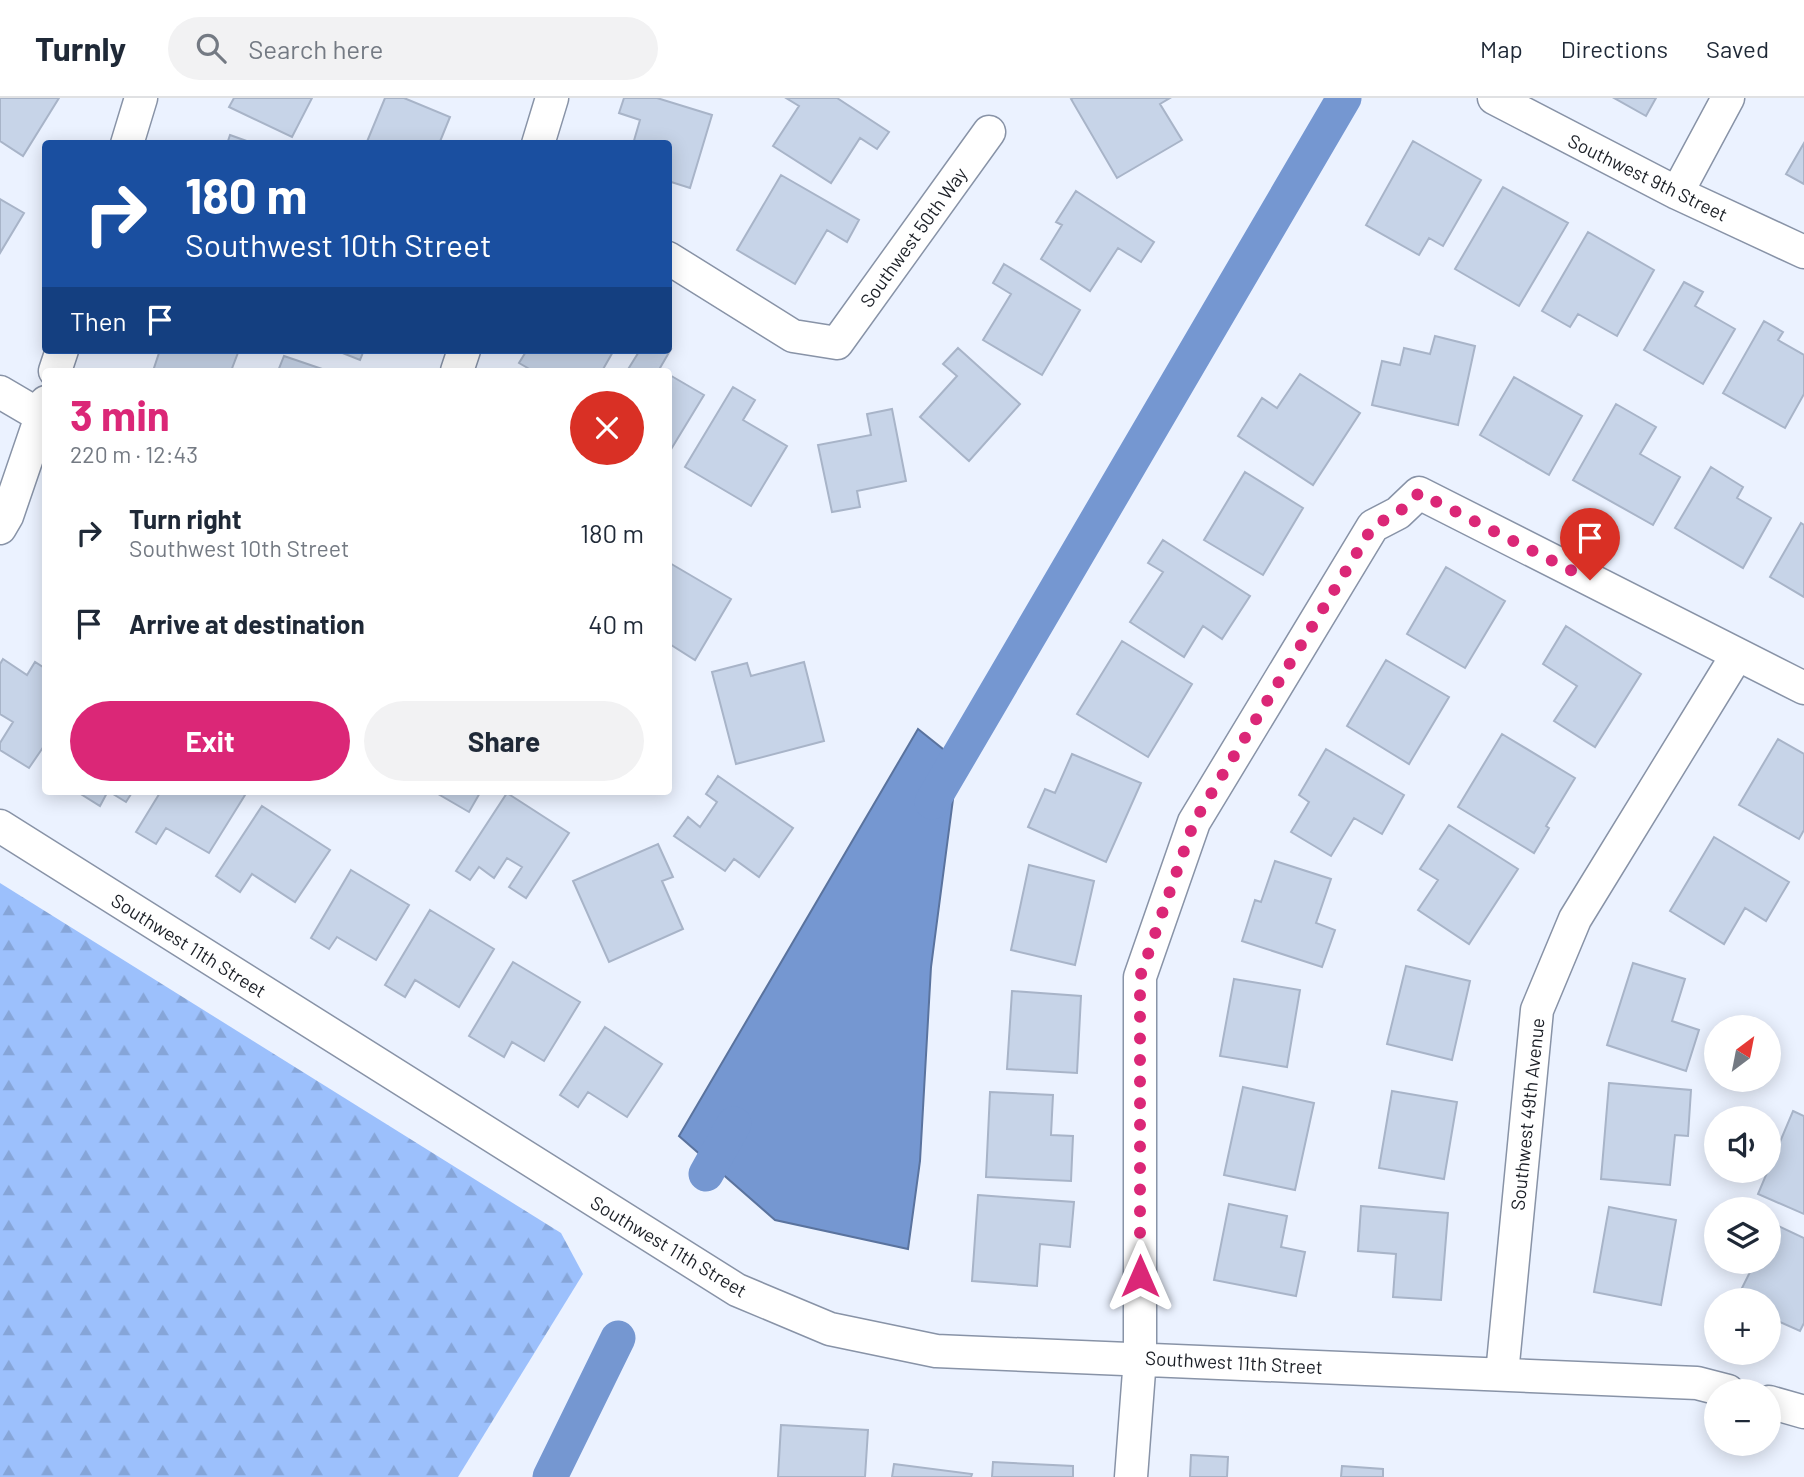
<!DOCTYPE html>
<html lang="en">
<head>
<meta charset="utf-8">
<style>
	body { margin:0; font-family:Barlow,sans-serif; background:#f2f2f3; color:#1f2937; height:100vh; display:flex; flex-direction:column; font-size:26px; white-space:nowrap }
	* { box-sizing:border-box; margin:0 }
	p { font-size:23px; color:#747a83 }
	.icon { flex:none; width:38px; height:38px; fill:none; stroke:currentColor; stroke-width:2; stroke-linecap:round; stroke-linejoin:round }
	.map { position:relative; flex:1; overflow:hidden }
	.details { position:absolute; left:42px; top:270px; width:630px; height:427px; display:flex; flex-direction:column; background:#fff; border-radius:7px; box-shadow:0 4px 18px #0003 }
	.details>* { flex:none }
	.guide { position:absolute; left:42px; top:42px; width:630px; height:214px; border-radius:7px; box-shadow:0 4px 18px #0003; background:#1a4fa0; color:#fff; overflow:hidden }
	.needle { width:46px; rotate:32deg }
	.controls { position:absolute; left:1704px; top:917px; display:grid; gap:14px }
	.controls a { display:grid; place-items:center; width:77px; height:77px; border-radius:50%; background:#fff; box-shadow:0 4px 18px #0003; font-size:35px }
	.pin { position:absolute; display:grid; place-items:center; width:60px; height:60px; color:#fff; margin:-72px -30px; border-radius:50% 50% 50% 0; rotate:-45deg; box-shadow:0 0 7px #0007 }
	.pin .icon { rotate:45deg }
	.me { position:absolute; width:77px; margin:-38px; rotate:0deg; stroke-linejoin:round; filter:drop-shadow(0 0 5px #0008) }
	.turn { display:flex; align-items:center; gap:24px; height:147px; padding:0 28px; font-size:32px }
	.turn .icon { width:91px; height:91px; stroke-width:2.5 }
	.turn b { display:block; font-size:49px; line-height:60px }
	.then { display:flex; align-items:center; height:66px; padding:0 28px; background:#0003; gap:14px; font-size:26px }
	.round { display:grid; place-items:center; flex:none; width:74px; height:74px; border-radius:37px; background:#f2f2f3 }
	.headline { display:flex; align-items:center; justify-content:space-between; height:119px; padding:0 28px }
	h1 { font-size:42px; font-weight:700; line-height:52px; color:#db2777 }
	.button { display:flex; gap:14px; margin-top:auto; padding:14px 28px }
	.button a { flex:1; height:80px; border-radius:42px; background:#db2777; color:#fff; font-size:28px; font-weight:700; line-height:80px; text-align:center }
	.button a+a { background:#f2f2f3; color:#1f2937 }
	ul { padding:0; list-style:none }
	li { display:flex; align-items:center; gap:21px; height:91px; padding:0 28px }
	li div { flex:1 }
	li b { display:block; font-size:26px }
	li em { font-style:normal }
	header { display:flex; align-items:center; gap:42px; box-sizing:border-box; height:98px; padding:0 35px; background:#fff; border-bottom:2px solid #e0e1e3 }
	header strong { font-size:33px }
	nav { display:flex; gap:38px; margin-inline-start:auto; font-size:24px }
	.search { width:490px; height:63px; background:#f2f2f3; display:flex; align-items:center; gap:18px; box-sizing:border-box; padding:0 24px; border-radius:38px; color:#747a83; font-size:26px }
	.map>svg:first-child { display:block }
	.forest { fill:url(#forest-firs) }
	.water { fill:#7597d1; stroke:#5a739e; stroke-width:2 }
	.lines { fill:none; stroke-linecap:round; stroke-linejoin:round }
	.canal { stroke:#7597d1; stroke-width:35 }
	.building { fill:#c7d4e8; stroke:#a8b4c8; stroke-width:2 }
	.minor-casing { stroke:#8893a7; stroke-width:35 }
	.minor { stroke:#fff; stroke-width:32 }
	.route { stroke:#db2777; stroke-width:12; stroke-dasharray:0 21.6 }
	.labels { text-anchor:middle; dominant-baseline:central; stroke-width:5; stroke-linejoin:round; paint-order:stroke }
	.street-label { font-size:19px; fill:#1b1f26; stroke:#fff }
</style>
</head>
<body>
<header>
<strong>Turnly</strong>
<div class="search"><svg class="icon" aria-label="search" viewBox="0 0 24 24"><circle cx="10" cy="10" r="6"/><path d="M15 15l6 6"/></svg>Search here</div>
<nav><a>Map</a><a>Directions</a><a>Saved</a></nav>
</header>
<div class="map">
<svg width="1804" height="1379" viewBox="0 0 1804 1379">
	<defs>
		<pattern id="forest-firs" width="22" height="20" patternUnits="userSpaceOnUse" patternTransform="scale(1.75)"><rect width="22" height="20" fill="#9cc0fc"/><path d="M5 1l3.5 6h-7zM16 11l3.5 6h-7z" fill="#86a5d8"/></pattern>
	</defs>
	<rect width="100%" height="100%" fill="#ebf2ff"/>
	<path class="forest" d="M 0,785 L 561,1135 L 583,1176 L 458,1379 L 0,1379 Z"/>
	<path class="water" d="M 918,631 L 958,663 L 931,869 L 920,1063 L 908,1151 L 775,1122 L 679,1038 Z"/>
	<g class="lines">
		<path class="canal" d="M 932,704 L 1344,0
			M 706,1076 L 734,1026
			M 550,1379 L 618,1240"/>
	</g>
	<path class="building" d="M 0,0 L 59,0 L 23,58 L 0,43 Z
		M 234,0 L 312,0 L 292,39 L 229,9 Z
		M 385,0 L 404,0 L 450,19 L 439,46 L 366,46 Z
		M 624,0 L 657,0 L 712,17 L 690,90 L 668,83 L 668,46 L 633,46 L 640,22 L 619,15 Z
		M 786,0 L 837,0 L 889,34 L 877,51 L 860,40 L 831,85 L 773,48 L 799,8 Z
		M 1073,0 L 1170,0 L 1160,6 L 1182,42 L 1117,80 L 1071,1 Z
		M 1614,0 L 1656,0 L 1646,18 Z
		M 230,37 L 255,46 L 227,46 Z
		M 1413,43 L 1481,82 L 1443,148 L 1429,140 L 1419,157 L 1366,127 Z
		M 1804,45 L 1804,86 L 1786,76 Z
		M 781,77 L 859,122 L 847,144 L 827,132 L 795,186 L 737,152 Z
		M 1503,89 L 1568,125 L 1519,208 L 1455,171 Z
		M 1076,93 L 1154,144 L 1141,164 L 1118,150 L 1090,193 L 1041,161 L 1062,127 L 1056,124 Z
		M 0,101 L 24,115 L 0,155 Z
		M 1588,134 L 1654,172 L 1617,238 L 1578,216 L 1570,229 L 1542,213 Z
		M 1004,166 L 1080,212 L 1042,277 L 983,242 L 1011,196 L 993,185 Z
		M 1684,184 L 1703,194 L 1695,208 L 1735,231 L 1703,286 L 1644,252 Z
		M 1764,223 L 1783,234 L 1778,242 L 1804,257 L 1804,296 L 1785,330 L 1723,295 Z
		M 1435,238 L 1475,248 L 1458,327 L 1372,307 L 1382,263 L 1400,267 L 1404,250 L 1430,256 Z
		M 668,250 L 671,251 L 660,270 L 664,273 L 627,273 L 640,252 L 668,252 Z
		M 958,250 L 1020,306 L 969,363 L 920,319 L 957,278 L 943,266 Z
		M 160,252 L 239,252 L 231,273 L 153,273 Z
		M 335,252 L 364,252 L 360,262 Z
		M 527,252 L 614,252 L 602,273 L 533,273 L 519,265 Z
		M 284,258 L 328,273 L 278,273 Z
		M 668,276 L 704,297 L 670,353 L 668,352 Z
		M 1300,276 L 1360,315 L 1313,387 L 1238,338 L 1262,300 L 1277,310 Z
		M 1514,279 L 1582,318 L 1549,377 L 1480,337 Z
		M 733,289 L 755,302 L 743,322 L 787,348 L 751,408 L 685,369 Z
		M 1616,306 L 1656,329 L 1640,356 L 1680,379 L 1653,427 L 1573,382 Z
		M 892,311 L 906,383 L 857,393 L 860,409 L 832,414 L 818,347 L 871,337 L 867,316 Z
		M 1711,369 L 1743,389 L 1737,400 L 1771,420 L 1743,470 L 1675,430 Z
		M 1245,374 L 1303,410 L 1263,477 L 1204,442 Z
		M 1801,425 L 1804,427 L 1804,499 L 1770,479 Z
		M 1163,442 L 1250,498 L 1222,541 L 1203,528 L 1184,559 L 1130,524 L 1163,474 L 1148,465 Z
		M 668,464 L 731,501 L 695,562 L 668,545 Z
		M 1446,469 L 1505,503 L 1465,570 L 1407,536 Z
		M 1566,528 L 1641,576 L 1595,649 L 1554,623 L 1577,588 L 1543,566 Z
		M 1122,543 L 1192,586 L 1148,659 L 1077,616 Z
		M 3,561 L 27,577 L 35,564 L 46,571 L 46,645 L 29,670 L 0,652 L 0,645 L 13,624 L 0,616 L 0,566 Z
		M 1386,562 L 1449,599 L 1409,666 L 1347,628 Z
		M 804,564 L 824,643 L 736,666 L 712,574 L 747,565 L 751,578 Z
		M 1502,636 L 1575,680 L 1546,728 L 1549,730 L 1534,755 L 1458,709 Z
		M 1778,641 L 1804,656 L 1804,732 L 1799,741 L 1739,707 Z
		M 1326,651 L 1404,697 L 1382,736 L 1354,720 L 1331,758 L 1291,734 L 1309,704 L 1299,697 Z
		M 1072,656 L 1141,685 L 1106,764 L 1028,729 L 1045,691 L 1055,695 Z
		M 718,678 L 793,730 L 759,779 L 734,761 L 725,773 L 674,738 L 688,719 L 700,729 L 717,704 L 706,696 Z
		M 76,693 L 133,693 L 126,704 L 108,693 L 100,708 Z
		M 161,693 L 239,693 L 245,697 L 209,755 L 166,730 L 156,746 L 136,734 Z
		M 433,693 L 481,693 L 469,714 Z
		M 507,695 L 569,735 L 526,800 L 509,789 L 522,769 L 507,760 L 494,780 L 479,769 L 470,782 L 456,773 Z
		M 262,708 L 330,752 L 295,804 L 252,776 L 240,794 L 216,778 Z
		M 1449,727 L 1518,771 L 1469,846 L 1418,812 L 1438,782 L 1420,771 Z
		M 1714,739 L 1789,784 L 1766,823 L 1745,810 L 1724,846 L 1670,813 Z
		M 658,746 L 673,779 L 662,783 L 683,831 L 609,864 L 573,783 Z
		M 1275,763 L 1331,781 L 1316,825 L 1335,832 L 1322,869 L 1242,843 L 1255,802 L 1261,804 Z
		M 1029,767 L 1094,783 L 1075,867 L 1011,852 Z
		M 351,772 L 409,807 L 376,862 L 337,839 L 329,851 L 311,840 Z
		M 430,812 L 494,851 L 459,909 L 415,882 L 405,899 L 385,887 Z
		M 513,864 L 580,904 L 544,963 L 512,944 L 504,959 L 469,938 Z
		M 1633,865 L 1685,881 L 1672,923 L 1699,932 L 1686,973 L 1607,947 Z
		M 1406,868 L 1470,883 L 1452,962 L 1387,946 Z
		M 1234,881 L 1300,892 L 1287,969 L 1220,958 Z
		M 1012,893 L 1081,898 L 1077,975 L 1007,971 Z
		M 605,929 L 662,966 L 627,1019 L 588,994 L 578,1009 L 560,997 Z
		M 1609,985 L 1691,992 L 1688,1038 L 1675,1037 L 1670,1087 L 1601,1081 Z
		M 1243,989 L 1314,1005 L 1295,1092 L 1224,1077 Z
		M 1392,993 L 1457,1004 L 1444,1081 L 1379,1070 Z
		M 990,994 L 1053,997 L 1051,1037 L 1073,1038 L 1071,1083 L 986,1079 Z
		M 1793,1013 L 1804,1018 L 1804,1116 L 1758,1096 Z
		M 978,1097 L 1074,1104 L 1070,1149 L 1040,1146 L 1037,1188 L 972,1183 Z
		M 1229,1106 L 1287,1118 L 1281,1149 L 1305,1154 L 1296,1198 L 1214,1182 Z
		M 1361,1108 L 1448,1115 L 1441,1202 L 1393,1199 L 1396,1156 L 1358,1153 Z
		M 1609,1109 L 1676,1122 L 1661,1207 L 1594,1194 Z
		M 1774,1126 L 1804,1140 L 1804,1225 L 1800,1233 L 1769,1219 L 1769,1202 L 1736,1202 L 1755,1164 L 1769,1164 L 1769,1135 Z
		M 781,1327 L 868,1332 L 865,1379 L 778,1379 Z
		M 1191,1357 L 1228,1359 L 1227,1379 L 1190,1379 Z
		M 993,1364 L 1073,1368 L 1073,1379 L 992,1379 Z
		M 894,1366 L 972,1376 L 971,1379 L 892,1379 Z
		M 1342,1368 L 1383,1371 L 1383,1379 L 1341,1379 Z"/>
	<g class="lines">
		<g class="minor-casing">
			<path id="minor" d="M 1494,0 L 1677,95 L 1804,154
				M 127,46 L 141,0
				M 538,46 L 552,0
				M 1677,95 L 1728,0
				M 668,160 L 793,238 L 837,245 L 989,34
				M 55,273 L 62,252
				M 457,273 L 464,252
				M 0,294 L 46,321
				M 0,430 L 7,418 L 46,304
				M 0,728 L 737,1192 L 830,1231 L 936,1253 L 1697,1285 L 1728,1293
				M 1502,1276 L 1537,912 L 1575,821 L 1737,557
				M 1769,1304 L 1804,1314
				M 1131,1379 L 1140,1260 L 1140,879 L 1194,724 L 1373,428 L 1398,415 L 1419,395 L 1804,590"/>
		</g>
		<use href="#minor" class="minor"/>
	</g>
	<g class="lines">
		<path class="route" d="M 1140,1178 L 1140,879 L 1194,724 L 1373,428 L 1398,415 L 1419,395 L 1590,482"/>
	</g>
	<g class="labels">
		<g class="street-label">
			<text transform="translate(1648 79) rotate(26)">Southwest 9th Street</text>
			<text transform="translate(913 139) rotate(-54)">Southwest 50th Way</text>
			<text transform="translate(189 847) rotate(32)">Southwest 11th Street</text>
			<text transform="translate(1527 1016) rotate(-84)">Southwest 49th Avenue</text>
			<text transform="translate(669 1148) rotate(31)">Southwest 11th Street</text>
			<text transform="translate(1234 1264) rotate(3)">Southwest 11th Street</text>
		</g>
	</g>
</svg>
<div class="controls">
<a><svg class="needle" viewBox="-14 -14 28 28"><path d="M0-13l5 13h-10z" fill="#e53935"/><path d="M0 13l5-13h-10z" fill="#747a83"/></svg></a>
<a><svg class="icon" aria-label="sound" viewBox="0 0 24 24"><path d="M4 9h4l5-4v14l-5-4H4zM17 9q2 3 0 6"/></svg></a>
<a><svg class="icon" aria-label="layers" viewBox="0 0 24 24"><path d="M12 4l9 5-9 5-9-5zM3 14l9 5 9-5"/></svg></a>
<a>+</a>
<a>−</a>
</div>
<div class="pin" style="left:1590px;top:482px;background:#d93025"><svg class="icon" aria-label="arrive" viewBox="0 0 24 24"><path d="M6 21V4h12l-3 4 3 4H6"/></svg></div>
<svg class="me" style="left:1140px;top:1178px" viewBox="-20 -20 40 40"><path d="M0-17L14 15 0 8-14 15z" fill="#db2777" stroke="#fff" stroke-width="4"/></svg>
<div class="guide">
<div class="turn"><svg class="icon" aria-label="right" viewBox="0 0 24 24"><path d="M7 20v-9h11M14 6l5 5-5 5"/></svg><div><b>180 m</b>Southwest 10th Street</div></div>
<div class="then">Then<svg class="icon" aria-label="arrive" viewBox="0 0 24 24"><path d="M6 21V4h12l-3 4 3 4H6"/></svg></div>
</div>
<section class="details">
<div class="headline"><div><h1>3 min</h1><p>220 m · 12:43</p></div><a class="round" style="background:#d93025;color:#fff"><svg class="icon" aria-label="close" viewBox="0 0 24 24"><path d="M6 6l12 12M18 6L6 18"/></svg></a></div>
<ul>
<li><svg class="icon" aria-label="right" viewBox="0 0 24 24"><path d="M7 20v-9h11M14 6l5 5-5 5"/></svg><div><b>Turn right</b><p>Southwest 10th Street</p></div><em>180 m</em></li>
<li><svg class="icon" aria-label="arrive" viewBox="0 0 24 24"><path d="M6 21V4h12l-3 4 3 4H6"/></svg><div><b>Arrive at destination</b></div><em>40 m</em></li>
</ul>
<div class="button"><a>Exit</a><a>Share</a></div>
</section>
</div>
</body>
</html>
